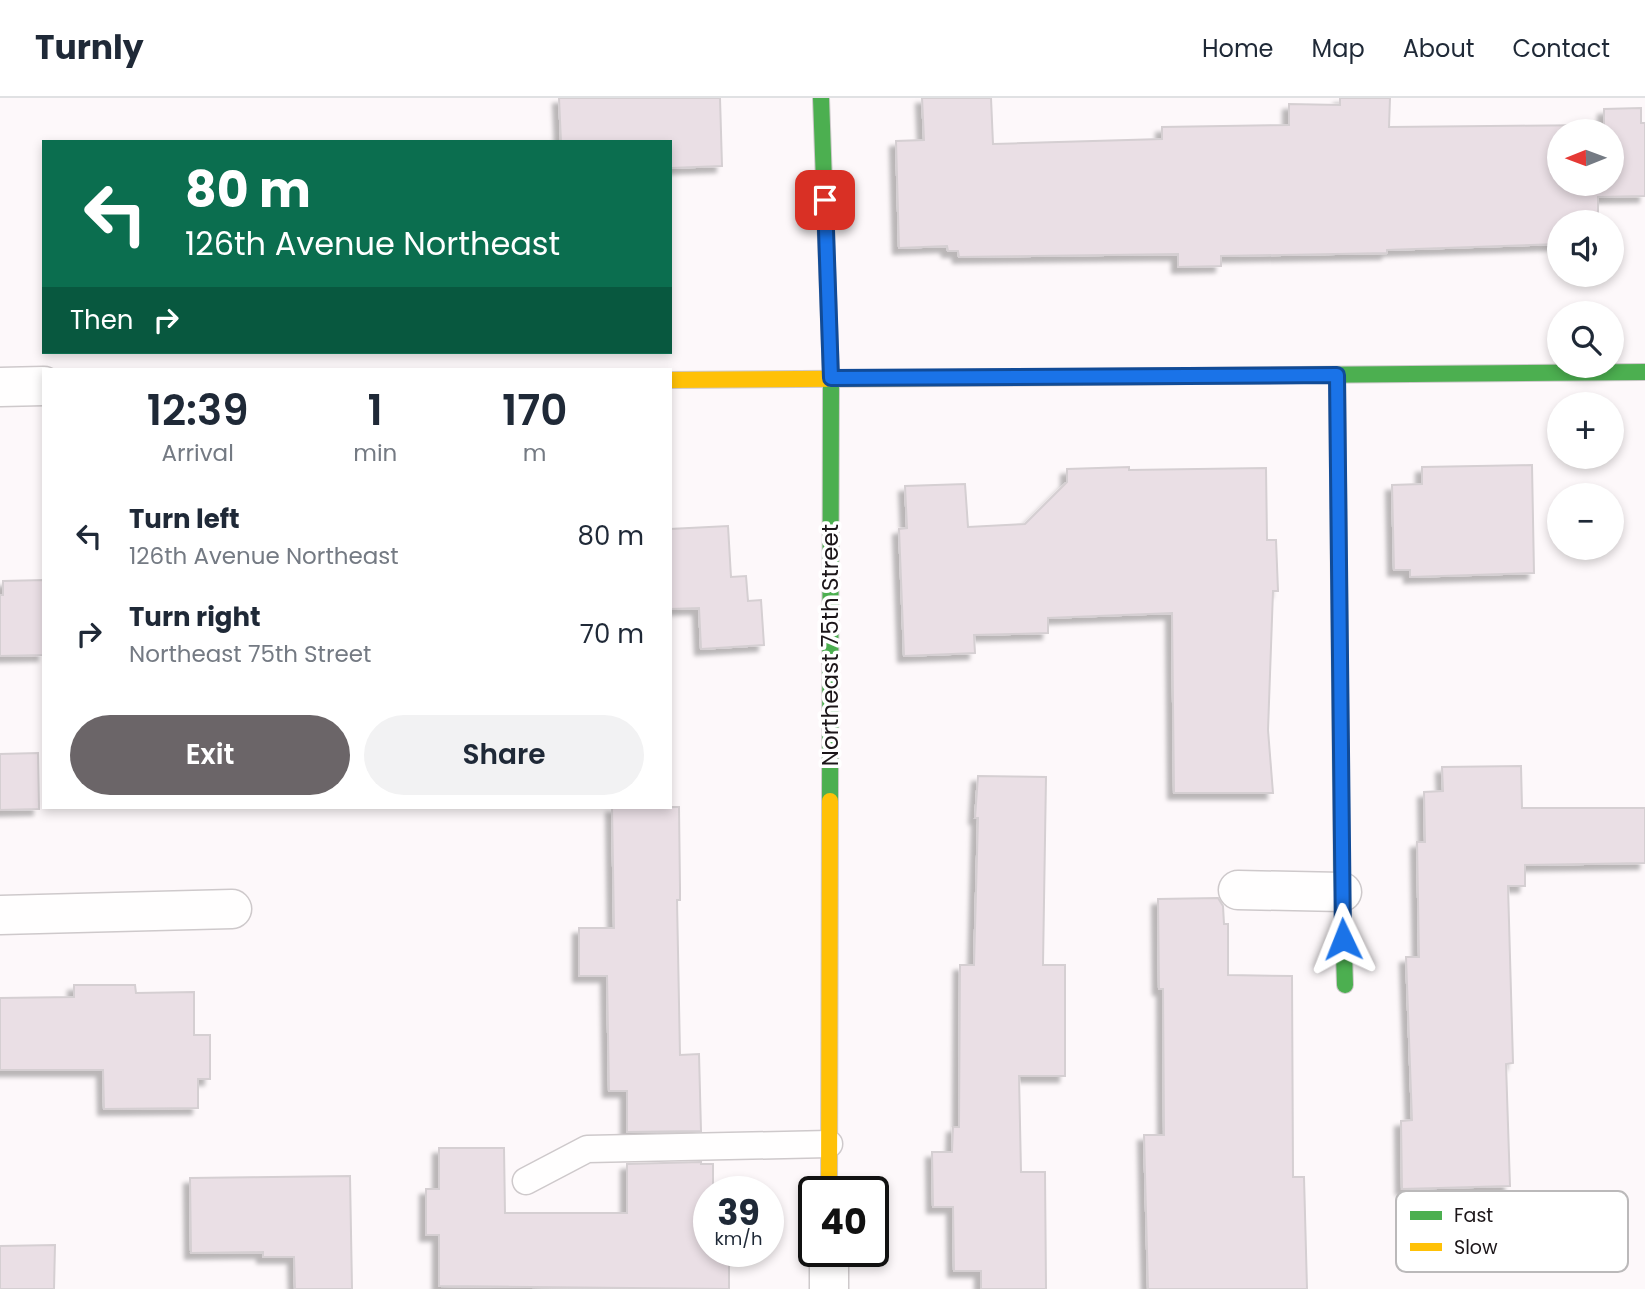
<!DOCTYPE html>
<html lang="en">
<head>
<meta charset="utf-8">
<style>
	body { margin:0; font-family:Poppins,sans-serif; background:#f2f2f3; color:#1f2937; height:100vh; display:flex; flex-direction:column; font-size:26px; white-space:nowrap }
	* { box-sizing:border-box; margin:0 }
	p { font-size:23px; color:#747a83 }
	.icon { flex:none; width:38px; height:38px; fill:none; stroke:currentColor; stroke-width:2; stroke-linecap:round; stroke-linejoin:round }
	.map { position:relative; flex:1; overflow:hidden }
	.details { position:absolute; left:42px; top:270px; width:630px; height:441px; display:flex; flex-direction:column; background:#fff; border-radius:0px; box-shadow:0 4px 10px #0003 }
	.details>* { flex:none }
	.top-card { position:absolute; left:42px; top:42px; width:630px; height:214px; border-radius:0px; box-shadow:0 4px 10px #0003; background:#0b6e4f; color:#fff; overflow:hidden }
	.needle { width:46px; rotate:269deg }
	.buttons { position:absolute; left:1547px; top:21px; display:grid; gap:14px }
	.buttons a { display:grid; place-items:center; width:77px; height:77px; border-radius:50%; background:#fff; box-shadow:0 4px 10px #0003; font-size:35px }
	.speed { position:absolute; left:693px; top:1078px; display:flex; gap:14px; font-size:35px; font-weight:700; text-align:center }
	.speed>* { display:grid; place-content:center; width:91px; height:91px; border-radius:50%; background:#fff; box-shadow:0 4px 10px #0003; line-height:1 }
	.speed small { font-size:18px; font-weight:400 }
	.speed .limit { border:4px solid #111; border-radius:10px; background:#fff; color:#111 }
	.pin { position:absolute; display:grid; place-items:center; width:60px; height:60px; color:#fff; margin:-30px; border-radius:14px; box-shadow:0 4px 10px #0006 }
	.me { position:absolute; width:77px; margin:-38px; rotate:358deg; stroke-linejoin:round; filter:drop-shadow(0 0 5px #0008) }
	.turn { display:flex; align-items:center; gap:24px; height:147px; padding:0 28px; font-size:32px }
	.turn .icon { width:91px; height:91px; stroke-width:2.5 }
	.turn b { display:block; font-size:49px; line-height:60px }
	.then { display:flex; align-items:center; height:66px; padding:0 28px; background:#0003; gap:14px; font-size:26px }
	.eta { display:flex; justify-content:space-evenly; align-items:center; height:119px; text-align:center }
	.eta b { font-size:42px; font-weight:600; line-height:49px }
	.button { display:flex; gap:14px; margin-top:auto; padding:14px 28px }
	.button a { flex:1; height:80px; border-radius:42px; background:#6b6568; color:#fff; font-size:28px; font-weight:600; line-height:80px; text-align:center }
	.button a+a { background:#f2f2f3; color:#1f2937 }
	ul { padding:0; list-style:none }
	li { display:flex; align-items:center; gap:21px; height:98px; padding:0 28px }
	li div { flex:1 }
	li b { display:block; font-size:26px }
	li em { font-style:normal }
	header { display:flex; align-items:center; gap:42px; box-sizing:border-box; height:98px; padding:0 35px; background:#fff; border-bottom:2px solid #e0e1e3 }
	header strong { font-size:33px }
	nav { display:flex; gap:38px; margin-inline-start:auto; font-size:24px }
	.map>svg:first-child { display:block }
	.building { fill:#eadfe5; stroke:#d5cfd2; stroke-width:2; fill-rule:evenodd; filter:url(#shadow) }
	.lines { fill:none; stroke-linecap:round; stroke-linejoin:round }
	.lane-casing { stroke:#cec9cb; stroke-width:29 }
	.street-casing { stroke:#cec9cb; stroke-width:41 }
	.fast-casing { stroke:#cec9cb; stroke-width:18 }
	.slow-casing { stroke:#cec9cb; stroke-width:18 }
	.lane { stroke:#fffefe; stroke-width:26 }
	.street { stroke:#fffefe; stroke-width:38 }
	.fast { stroke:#4caf50; stroke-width:16 }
	.slow { stroke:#ffc107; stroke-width:16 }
	.route-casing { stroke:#114b97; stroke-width:18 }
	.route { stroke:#1a73e8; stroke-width:12 }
	.labels { text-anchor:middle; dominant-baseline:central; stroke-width:7; stroke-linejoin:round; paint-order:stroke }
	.street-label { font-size:23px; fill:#1c1619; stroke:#fff }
	.key { fill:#fff; stroke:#bbb9ba; stroke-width:2 }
	.key-label { font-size:19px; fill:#1c1619 }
</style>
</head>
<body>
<header>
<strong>Turnly</strong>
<nav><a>Home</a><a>Map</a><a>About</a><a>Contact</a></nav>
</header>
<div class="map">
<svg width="1645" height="1191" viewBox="0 0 1645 1191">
	<defs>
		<filter id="shadow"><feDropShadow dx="-6" dy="6" stdDeviation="2" flood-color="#0004"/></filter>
	</defs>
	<rect width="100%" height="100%" fill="#fdf8fa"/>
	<path class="building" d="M 559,0 L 720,0 L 722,68 L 670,70 L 670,44 L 561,44 Z
		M 922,0 L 991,0 L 993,46 L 1162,41 L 1162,29 L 1289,27 L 1289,6 L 1340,7 L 1340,0 L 1390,0 L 1389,29 L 1604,27 L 1604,11 L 1641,10 L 1641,25 L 1645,25 L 1645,98 L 1598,99 L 1598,124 L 1559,124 L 1559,146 L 1387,152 L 1387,155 L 1221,158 L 1221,168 L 1178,169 L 1178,156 L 959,159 L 958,153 L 948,153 L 947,148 L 899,150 L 896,43 L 924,42 ZM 1559,33 L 1612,33 L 1612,86 L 1559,86 Z
		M 1532,367 L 1534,475 L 1410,479 L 1410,472 L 1394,472 L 1392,387 L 1422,386 L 1422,369 Z
		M 1129,369 L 1129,372 L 1266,370 L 1267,442 L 1276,442 L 1278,493 L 1273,493 L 1268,632 L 1273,695 L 1174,695 L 1172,515 L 1048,520 L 1048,535 L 974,537 L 975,555 L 904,558 L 899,431 L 907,430 L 905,388 L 965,386 L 968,429 L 1025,426 L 1067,384 L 1067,371 Z
		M 728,428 L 731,479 L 746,478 L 748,503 L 761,502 L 764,547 L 701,551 L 699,510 L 670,511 L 670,431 Z
		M 44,482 L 44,557 L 0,558 L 0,497 L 3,497 L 3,483 Z
		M 38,655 L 39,711 L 0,712 L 0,656 Z
		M 1521,668 L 1522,710 L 1645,710 L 1645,765 L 1525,767 L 1525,788 L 1508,788 L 1513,965 L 1506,966 L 1510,1088 L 1402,1091 L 1401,1023 L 1412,1022 L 1406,859 L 1419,859 L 1417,744 L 1425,744 L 1424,694 L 1443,693 L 1442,669 Z
		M 978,678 L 1046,679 L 1043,867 L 1065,867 L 1065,978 L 1019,978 L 1021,1074 L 1045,1074 L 1046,1191 L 981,1191 L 981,1173 L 954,1173 L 953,1109 L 933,1109 L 932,1054 L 952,1054 L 953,1029 L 959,1029 L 960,867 L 974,867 L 978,720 L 975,720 Z
		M 612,709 L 679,709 L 680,790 L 680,802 L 677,802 L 680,957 L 699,956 L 701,1033 L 627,1034 L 627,993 L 609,993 L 607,878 L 579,878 L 579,830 L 614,830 Z
		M 1218,800 L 1223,808 L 1224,826 L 1228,826 L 1228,877 L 1292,878 L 1293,1079 L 1304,1079 L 1307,1191 L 1148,1191 L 1144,1037 L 1164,1037 L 1163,891 L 1159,891 L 1158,801 Z
		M 74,887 L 135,887 L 136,895 L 194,894 L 194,937 L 210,937 L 210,981 L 198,981 L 198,1010 L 104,1011 L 103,972 L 0,972 L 0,900 L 74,899 Z
		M 439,1050 L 504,1050 L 505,1115 L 627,1115 L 627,1066 L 701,1064 L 701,1066 L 713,1066 L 713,1094 L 709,1094 L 709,1153 L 729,1153 L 729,1191 L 439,1188 L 439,1137 L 426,1137 L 426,1091 L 439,1091 Z
		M 350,1078 L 352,1191 L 295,1191 L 294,1159 L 263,1159 L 263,1154 L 191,1155 L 190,1080 Z
		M 55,1147 L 54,1191 L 0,1191 L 0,1148 Z"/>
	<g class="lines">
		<g class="lane-casing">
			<path id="lane" d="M 526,1083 L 587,1051 L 829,1046"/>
		</g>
		<g class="street-casing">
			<path id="street" d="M 0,289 L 44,288
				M 1238,792 L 1342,794
				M 0,817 L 232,811
				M 829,1191 L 829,1153"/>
		</g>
		<g class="fast-casing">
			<path id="fast" d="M 821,0 L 831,280 L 830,703
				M 1337,277 L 1342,794 L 1345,887
				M 1087,279 L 1645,274"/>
		</g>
		<g class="slow-casing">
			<path id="slow" d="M 670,282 L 1087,279
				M 829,1094 L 830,703"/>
		</g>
		<use href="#lane" class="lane"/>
		<use href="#street" class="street"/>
		<use href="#fast" class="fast"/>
		<use href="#slow" class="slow"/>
	</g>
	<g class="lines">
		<g class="route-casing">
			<path id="route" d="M 825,102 L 831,280 L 1337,277 L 1343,841"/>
		</g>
		<use href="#route" class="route"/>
	</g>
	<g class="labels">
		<g class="street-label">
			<text transform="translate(830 547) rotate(-90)">Northeast 75th Street</text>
		</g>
	</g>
	<rect x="1396" y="1093" width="232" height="81" rx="10" class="key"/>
	<rect x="1410" y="1113" width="32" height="9" fill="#4caf50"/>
	<rect x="1410" y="1145" width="32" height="8" fill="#ffc107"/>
	<g class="key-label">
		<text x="1454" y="1124">Fast</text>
		<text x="1454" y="1156">Slow</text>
	</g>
</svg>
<div class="buttons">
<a><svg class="needle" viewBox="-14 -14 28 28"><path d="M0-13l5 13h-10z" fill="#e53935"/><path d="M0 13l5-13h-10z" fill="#747a83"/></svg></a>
<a><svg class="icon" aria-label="sound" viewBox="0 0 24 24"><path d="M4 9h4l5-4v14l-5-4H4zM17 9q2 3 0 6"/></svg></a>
<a><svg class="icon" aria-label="search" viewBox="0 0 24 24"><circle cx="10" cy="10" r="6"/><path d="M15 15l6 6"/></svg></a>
<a>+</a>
<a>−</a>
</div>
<div class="speed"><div>39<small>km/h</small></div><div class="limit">40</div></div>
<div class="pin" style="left:825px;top:102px;background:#d93025"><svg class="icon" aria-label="arrive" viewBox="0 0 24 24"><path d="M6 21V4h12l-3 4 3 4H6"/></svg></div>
<svg class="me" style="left:1343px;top:841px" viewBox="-20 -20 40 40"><path d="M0-17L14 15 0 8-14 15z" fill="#1a73e8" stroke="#fff" stroke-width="4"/></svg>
<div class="top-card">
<div class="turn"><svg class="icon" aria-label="left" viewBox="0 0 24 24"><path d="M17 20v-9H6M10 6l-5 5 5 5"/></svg><div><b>80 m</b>126th Avenue Northeast</div></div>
<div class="then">Then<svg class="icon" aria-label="right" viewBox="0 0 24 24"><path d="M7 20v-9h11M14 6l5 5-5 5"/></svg></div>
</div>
<section class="details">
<div class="eta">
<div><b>12:39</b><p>Arrival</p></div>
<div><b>1</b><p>min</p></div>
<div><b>170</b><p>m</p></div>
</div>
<ul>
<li><svg class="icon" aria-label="left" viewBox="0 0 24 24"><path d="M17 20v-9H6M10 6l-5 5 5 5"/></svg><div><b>Turn left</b><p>126th Avenue Northeast</p></div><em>80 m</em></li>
<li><svg class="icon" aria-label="right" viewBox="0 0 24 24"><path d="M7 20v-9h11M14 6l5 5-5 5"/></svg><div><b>Turn right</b><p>Northeast 75th Street</p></div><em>70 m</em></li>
</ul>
<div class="button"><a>Exit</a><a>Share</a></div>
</section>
</div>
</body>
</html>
